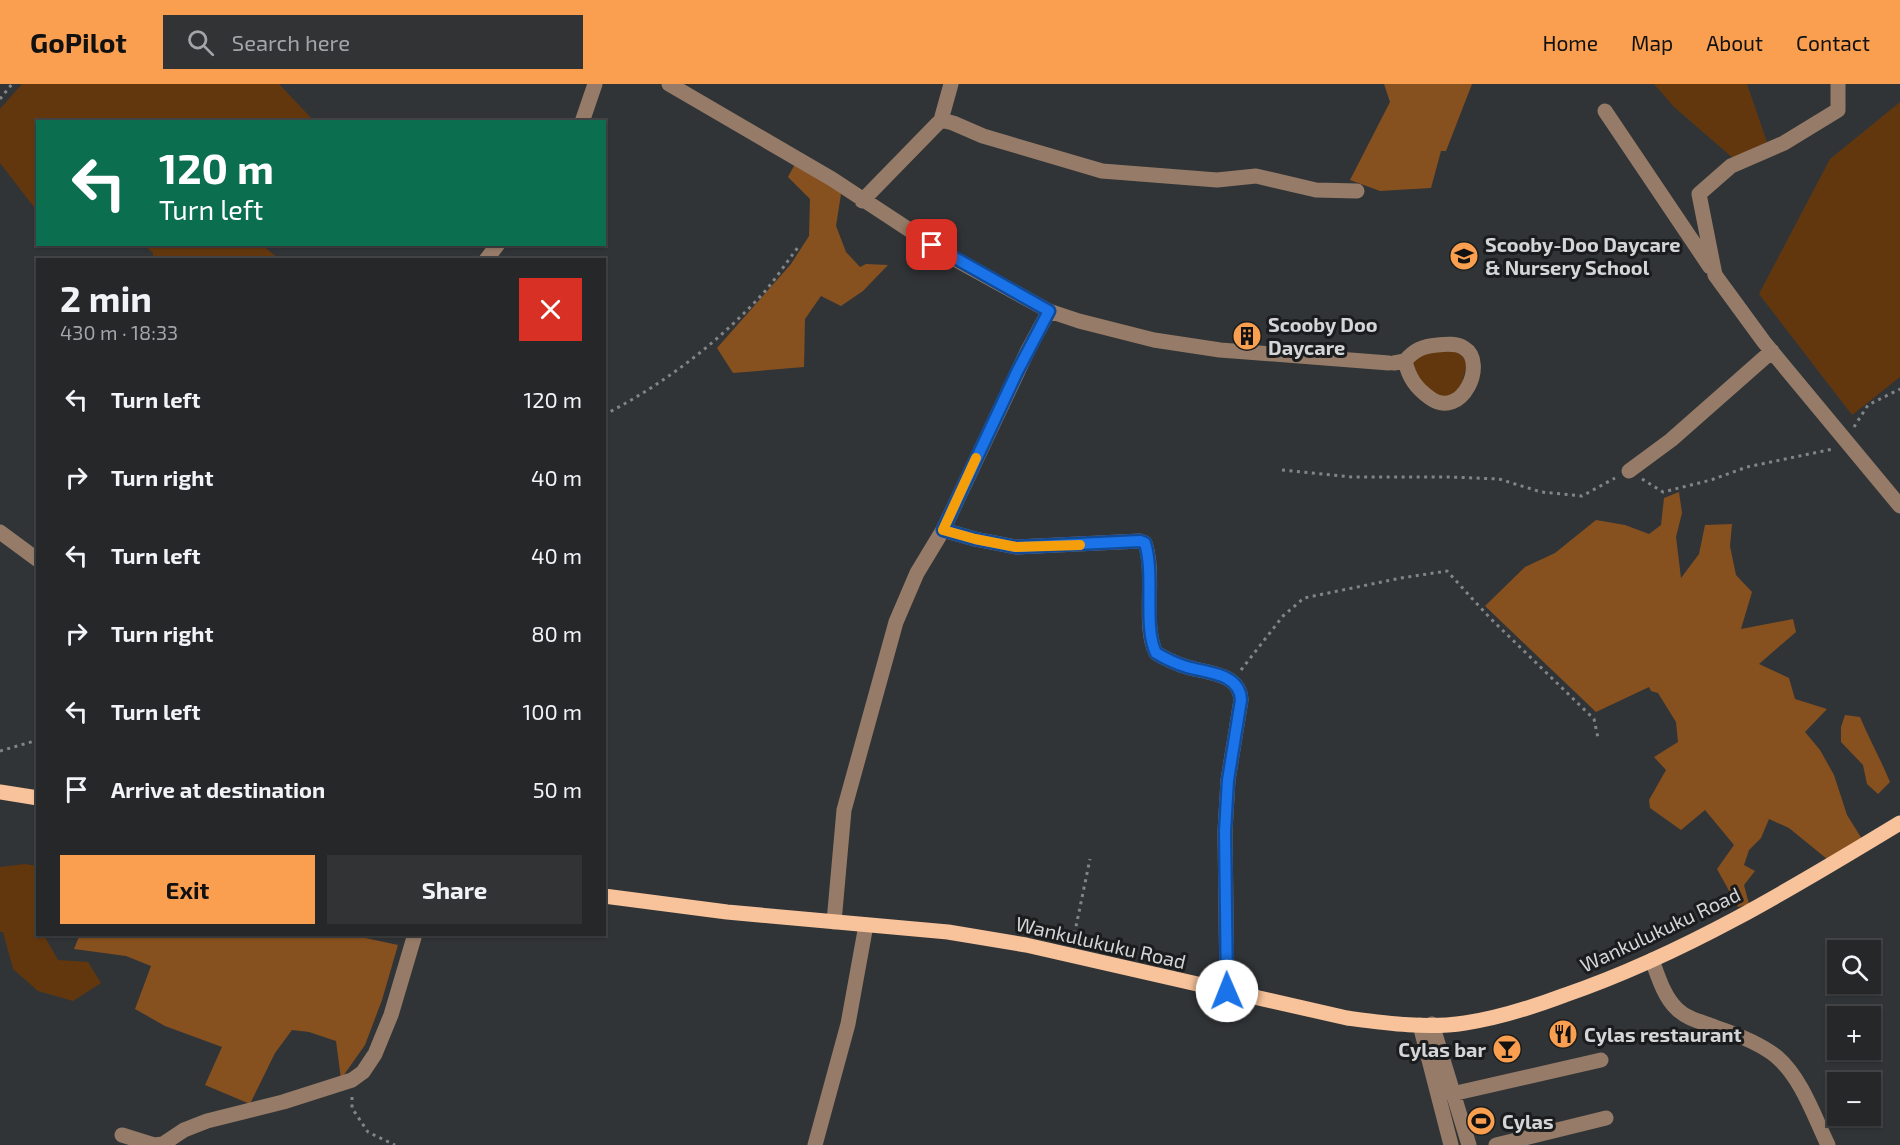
<!DOCTYPE html>
<html lang="en">
<head>
<meta charset="utf-8">
<style>
	body { margin:0; font-family:"Exo 2",sans-serif; background:#313335; color:#f1f3f6; height:100vh; display:flex; flex-direction:column; font-size:22px; white-space:nowrap }
	* { box-sizing:border-box; margin:0 }
	p { font-size:20px; color:#a3a5a8 }
	.icon { flex:none; width:33px; height:33px; fill:none; stroke:currentColor; stroke-width:2; stroke-linecap:round; stroke-linejoin:round }
	.map { position:relative; flex:1; overflow:hidden }
	.panel { position:absolute; left:36px; top:174px; width:570px; height:678px; display:flex; flex-direction:column; background:#252729; border-radius:0px; box-shadow:0 2px 4px #0004,0 0 0 2px #424446 }
	.panel>* { flex:none }
	.banner { position:absolute; left:36px; top:36px; width:570px; height:126px; border-radius:0px; box-shadow:0 2px 4px #0004,0 0 0 2px #424446; background:#0b6e4f; color:#fff; overflow:hidden }
	.buttons { position:absolute; left:1827px; top:856px; display:grid; gap:12px }
	.buttons a { display:grid; place-items:center; width:54px; height:54px; border-radius:0px; background:#252729; box-shadow:0 2px 4px #0004,0 0 0 2px #424446; font-size:30px }
	.pin { position:absolute; display:grid; place-items:center; width:51px; height:51px; color:#fff; margin:-26px; border-radius:12px; box-shadow:0 3px 9px #0006 }
	.me { position:absolute; width:66px; margin:-33px; rotate:359deg; stroke-linejoin:round; filter:drop-shadow(0 0 4px #0008) }
	.turn { display:flex; align-items:center; gap:21px; height:126px; padding:0 24px; font-size:27px }
	.turn .icon { width:78px; height:78px; stroke-width:2.5 }
	.turn b { display:block; font-size:42px; line-height:51px }
	.round { display:grid; place-items:center; flex:none; width:63px; height:63px; border-radius:0px; background:#313335 }
	.head { display:flex; align-items:center; justify-content:space-between; height:102px; padding:0 24px }
	h1 { font-size:36px; font-weight:700; line-height:45px }
	.action { display:flex; gap:12px; margin-top:auto; padding:12px 24px }
	.action a { flex:1; height:69px; border-radius:0px; background:#fa9f4f; color:#111; font-size:24px; font-weight:700; line-height:69px; text-align:center }
	.action a+a { background:#313335; color:#f1f3f6 }
	ul { padding:0; list-style:none }
	li { display:flex; align-items:center; gap:18px; height:78px; padding:0 24px }
	li div { flex:1 }
	li b { display:block; font-size:22px }
	li em { font-style:normal }
	header { display:flex; align-items:center; gap:36px; box-sizing:border-box; height:84px; padding:0 30px; background:#fa9f4f; color:#111 }
	header strong { font-size:28px }
	nav { display:flex; gap:33px; margin-inline-start:auto; font-size:21px }
	.search { width:420px; height:54px; background:#313335; display:flex; align-items:center; gap:15px; box-sizing:border-box; padding:0 21px; border-radius:0px; color:#a3a5a8; font-size:22px }
	.map>svg:first-child { display:block }
	.green { fill:#62370e }
	.forest { fill:#87501f }
	.lines { fill:none; stroke-linecap:round; stroke-linejoin:round }
	.path { stroke:#828587; stroke-width:3; stroke-dasharray:3 4.5; stroke-linecap:butt }
	.minor { stroke:#967c68; stroke-width:15 }
	.major { stroke:#f8c39a; stroke-width:15 }
	.route-casing { stroke:#114b97; stroke-width:15 }
	.route { stroke:#1a73e8; stroke-width:10 }
	.slow { stroke:#f59e0b; stroke-width:10 }
	.labels { text-anchor:middle; dominant-baseline:central; stroke-width:6; stroke-linejoin:round; paint-order:stroke }
	.poi-label { font-size:20px; font-weight:bold; fill:#d3d5d7; stroke:#1a1c1d; text-anchor:start }
	.street-label { font-size:20px; fill:#d3d5d7; stroke:#1a1c1d }
</style>
</head>
<body>
<header>
<strong>GoPilot</strong>
<div class="search"><svg class="icon" aria-label="search" viewBox="0 0 24 24"><circle cx="10" cy="10" r="6"/><path d="M15 15l6 6"/></svg>Search here</div>
<nav><a>Home</a><a>Map</a><a>About</a><a>Contact</a></nav>
</header>
<div class="map">
<svg width="1900" height="1061" viewBox="0 0 1900 1061">
	<rect width="100%" height="100%" fill="#313437"/>
	<path class="green" d="M 22,0 L 279,0 L 314,37 L 38,38 L 37,127 L 0,79 L 0,25 Z
		M 1654,0 L 1747,0 L 1767,58 L 1734,75 L 1674,23 Z
		M 1900,18 L 1900,293 L 1852,331 L 1759,210 L 1830,75 Z
		M 144,161 L 262,161 L 279,175 L 153,175 L 153,169 Z
		M 1443,263 L 1461,270 L 1467,280 L 1458,312 L 1443,316 L 1417,296 L 1412,276 L 1416,271 Z
		M 25,780 L 37,782 L 38,850 L 74,851 L 45,853 L 58,876 L 88,878 L 101,899 L 73,917 L 38,907 L 13,885 L 3,848 L 0,848 L 0,783 Z"/>
	<path class="forest" d="M 1384,0 L 1472,0 L 1446,67 L 1441,67 L 1431,104 L 1380,107 L 1350,96 L 1390,18 Z
		M 795,80 L 829,95 L 841,110 L 836,142 L 846,168 L 860,183 L 866,180 L 888,181 L 863,207 L 841,222 L 821,212 L 805,235 L 804,283 L 733,289 L 717,264 L 791,180 L 809,152 L 810,115 L 788,93 Z
		M 1679,408 L 1682,429 L 1676,453 L 1681,494 L 1699,470 L 1705,441 L 1732,440 L 1730,462 L 1736,491 L 1752,508 L 1741,545 L 1793,535 L 1796,548 L 1759,580 L 1789,594 L 1795,615 L 1827,625 L 1805,648 L 1820,666 L 1834,691 L 1847,731 L 1862,755 L 1827,775 L 1789,744 L 1769,735 L 1761,754 L 1749,766 L 1744,781 L 1755,787 L 1744,801 L 1749,820 L 1738,823 L 1717,785 L 1734,761 L 1705,726 L 1681,746 L 1650,724 L 1649,716 L 1666,686 L 1654,673 L 1678,658 L 1676,638 L 1658,609 L 1651,607 L 1649,603 L 1596,628 L 1485,522 L 1525,483 L 1555,469 L 1596,436 L 1625,441 L 1649,450 L 1661,441 L 1664,414 Z
		M 1845,631 L 1860,633 C 1869,655 1881,676 1890,698 L 1878,710 L 1867,700 L 1863,681 L 1841,658 L 1841,643 Z
		M 80,850 L 347,850 L 398,861 L 382,916 L 365,961 L 341,995 L 336,957 L 309,948 L 292,946 L 275,969 L 250,1020 L 205,1001 L 222,963 L 165,942 L 135,925 L 151,882 L 126,872 L 74,865 Z"/>
	<g class="lines">
		<path class="path" d="M 0,15 L 12,0
			M 604,331 C 663,300 710,265 756,217 C 772,201 785,180 799,162
			M 1854,343 L 1868,321 L 1900,305
			M 1282,386 L 1352,393 L 1450,393 L 1499,395 L 1541,408 L 1582,412 L 1615,394
			M 1642,395 L 1663,408 L 1711,396 L 1747,383 L 1833,365
			M 1241,586 L 1283,532 L 1304,514 L 1401,494 L 1447,487 L 1490,534 L 1594,635 L 1598,654
			M 0,667 L 38,656
			M 1073,857 L 1090,775
			M 352,1013 L 352,1024 L 368,1048 L 395,1061"/>
		<path class="minor" d="M 669,0 L 832,95 L 949,172 L 1049,227 L 1079,237 L 1154,256 L 1220,266 L 1389,279
			M 1838,0 L 1838,26 L 1784,59 L 1731,82 L 1699,110 L 1715,191 L 1764,258 L 1900,422
			M 1605,27 L 1710,183
			M 941,36 L 951,0
			M 582,38 L 595,0
			M 862,117 L 941,36 L 953,39 L 983,52 L 1102,87 L 1217,96 L 1256,92 L 1316,106 L 1357,107
			M 486,176 L 498,160
			M 1394,279 L 1405,277 C 1409,294 1416,304 1430,314 C 1462,337 1488,278 1464,264 C 1457,259 1446,260 1437,261 C 1423,262 1414,266 1405,277
			M 1629,387 L 1671,356 L 1772,267
			M 943,446 L 975,455 L 1016,463 L 1140,457 L 1145,459 C 1156,492 1142,541 1156,569 C 1166,575 1177,580 1187,583 C 1207,589 1240,589 1241,616 L 1228,696 L 1225,747 L 1227,907
			M 0,448 L 38,476
			M 834,838 L 844,726 L 896,538 L 917,489 L 943,446 L 1028,266 L 1049,227
			M 1652,876 C 1658,892 1664,913 1677,925 C 1687,935 1702,938 1715,943 C 1736,950 1760,959 1777,973 C 1802,995 1814,1032 1828,1061
			M 1432,940 L 1469,1061
			M 1420,941 L 1451,1061
			M 1452,1010 L 1601,976
			M 122,1051 L 154,1061 L 163,1060 L 184,1046 L 207,1037 L 283,1018 L 352,996 L 363,988 L 375,970 L 391,931 L 415,850
			M 815,1061 L 848,940 L 866,841
			M 1496,1061 L 1606,1034"/>
		<path class="major" d="M 0,708 L 38,714
			M 604,812 L 727,828 L 948,848 L 1026,861 L 1347,934 C 1385,939 1427,945 1465,939 C 1499,934 1533,923 1565,911 C 1684,870 1793,804 1900,739"/>
	</g>
	<g class="lines">
		<g class="route-casing">
			<path id="route" d="M 932,161 L 1049,227 L 1017,288 L 943,446 L 975,455 L 1016,463 L 1140,457 L 1145,459 C 1155,491 1143,543 1156,569 C 1166,575 1177,580 1187,583 C 1207,589 1240,589 1241,616 L 1228,696 L 1225,747 L 1227,907"/>
		</g>
		<use href="#route" class="route"/>
		<path class="slow" d="M 976,374 L 943,446 L 975,455 L 1016,463 L 1080,461"/>
	</g>
	<defs>
		<g id="school-disc" transform="scale(1.5)"><circle r="9.5" fill="#fa9f4f" stroke="#1a1c1d"/><path d="M0-5L7-2L0 1L-7-2ZM-4 1L0 2.5L4 1V4Q0 6-4 4Z" fill="#111"/></g>
		<g id="building-disc" transform="scale(1.5)"><circle r="9.5" fill="#fa9f4f" stroke="#1a1c1d"/><path d="M-4-6H4V6H1V3H-1V6H-4ZM-2.5-4.3h1.7v1.8h-1.7ZM.8-4.3h1.7v1.8H.8ZM-2.5-1h1.7V.8h-1.7ZM.8-1h1.7V.8H.8Z" fill="#111"/></g>
		<g id="restaurant-disc" transform="scale(1.5)"><circle r="9.5" fill="#fa9f4f" stroke="#1a1c1d"/><path d="M-5-6h1v4h1v-4h1v4h1v-4h1v5L-1.5 .5V6h-2V.5L-5-1ZM5-6V6H3V1.5H1.5Q1.5-4 5-6Z" fill="#111"/></g>
		<g id="bar-disc" transform="scale(1.5)"><circle r="9.5" fill="#fa9f4f" stroke="#1a1c1d"/><path d="M-6-5H6L.8 .8V4.5H3.5V6h-7V4.5H-.8V.8Z" fill="#111"/></g>
		<g id="stadium-disc" transform="scale(1.5)"><circle r="9.5" fill="#fa9f4f" stroke="#1a1c1d"/><path d="M0-5a6.5 5 0 1 0 0 10a6.5 5 0 1 0 0-10ZM-3.5-1.8h7v3.6h-7Z" fill="#111"/></g>
	</defs>
	<g fill-rule="evenodd">
		<use href="#school-disc" x="1464" y="172"/>
		<use href="#building-disc" x="1247" y="252"/>
		<use href="#restaurant-disc" x="1563" y="950"/>
		<use href="#bar-disc" x="1507" y="965"/>
		<use href="#stadium-disc" x="1481" y="1037"/>
	</g>
	<g class="labels">
		<g class="poi-label">
			<text x="1485" y="160">Scooby-Doo Daycare<tspan x="1485" dy="23">&amp; Nursery School</tspan></text>
			<text x="1268" y="240">Scooby Doo<tspan x="1268" dy="23">Daycare</tspan></text>
			<text x="1584" y="950">Cylas restaurant</text>
			<text x="1486" y="965" text-anchor="end">Cylas bar</text>
			<text x="1502" y="1037">Cylas</text>
		</g>
		<g class="street-label">
			<text transform="translate(1660 845) rotate(-25)">Wankulukuku Road</text>
			<text transform="translate(1101 858) rotate(13)">Wankulukuku Road</text>
		</g>
	</g>
</svg>
<div class="buttons">
<a><svg class="icon" aria-label="search" viewBox="0 0 24 24"><circle cx="10" cy="10" r="6"/><path d="M15 15l6 6"/></svg></a>
<a>+</a>
<a>−</a>
</div>
<div class="pin" style="left:932px;top:161px;background:#d93025"><svg class="icon" aria-label="arrive" viewBox="0 0 24 24"><path d="M6 21V4h12l-3 4 3 4H6"/></svg></div>
<svg class="me" style="left:1227px;top:907px" viewBox="-20 -20 40 40"><circle r="19" fill="#fff"/><path d="M0-13L10 11 0 6-10 11z" fill="#1a73e8"/></svg>
<div class="banner">
<div class="turn"><svg class="icon" aria-label="left" viewBox="0 0 24 24"><path d="M17 20v-9H6M10 6l-5 5 5 5"/></svg><div><b>120 m</b>Turn left</div></div>
</div>
<section class="panel">
<div class="head"><div><h1>2 min</h1><p>430 m · 18:33</p></div><a class="round" style="background:#d93025;color:#fff"><svg class="icon" aria-label="close" viewBox="0 0 24 24"><path d="M6 6l12 12M18 6L6 18"/></svg></a></div>
<ul>
<li><svg class="icon" aria-label="left" viewBox="0 0 24 24"><path d="M17 20v-9H6M10 6l-5 5 5 5"/></svg><div><b>Turn left</b></div><em>120 m</em></li>
<li><svg class="icon" aria-label="right" viewBox="0 0 24 24"><path d="M7 20v-9h11M14 6l5 5-5 5"/></svg><div><b>Turn right</b></div><em>40 m</em></li>
<li><svg class="icon" aria-label="left" viewBox="0 0 24 24"><path d="M17 20v-9H6M10 6l-5 5 5 5"/></svg><div><b>Turn left</b></div><em>40 m</em></li>
<li><svg class="icon" aria-label="right" viewBox="0 0 24 24"><path d="M7 20v-9h11M14 6l5 5-5 5"/></svg><div><b>Turn right</b></div><em>80 m</em></li>
<li><svg class="icon" aria-label="left" viewBox="0 0 24 24"><path d="M17 20v-9H6M10 6l-5 5 5 5"/></svg><div><b>Turn left</b></div><em>100 m</em></li>
<li><svg class="icon" aria-label="arrive" viewBox="0 0 24 24"><path d="M6 21V4h12l-3 4 3 4H6"/></svg><div><b>Arrive at destination</b></div><em>50 m</em></li>
</ul>
<div class="action"><a>Exit</a><a>Share</a></div>
</section>
</div>
</body>
</html>
